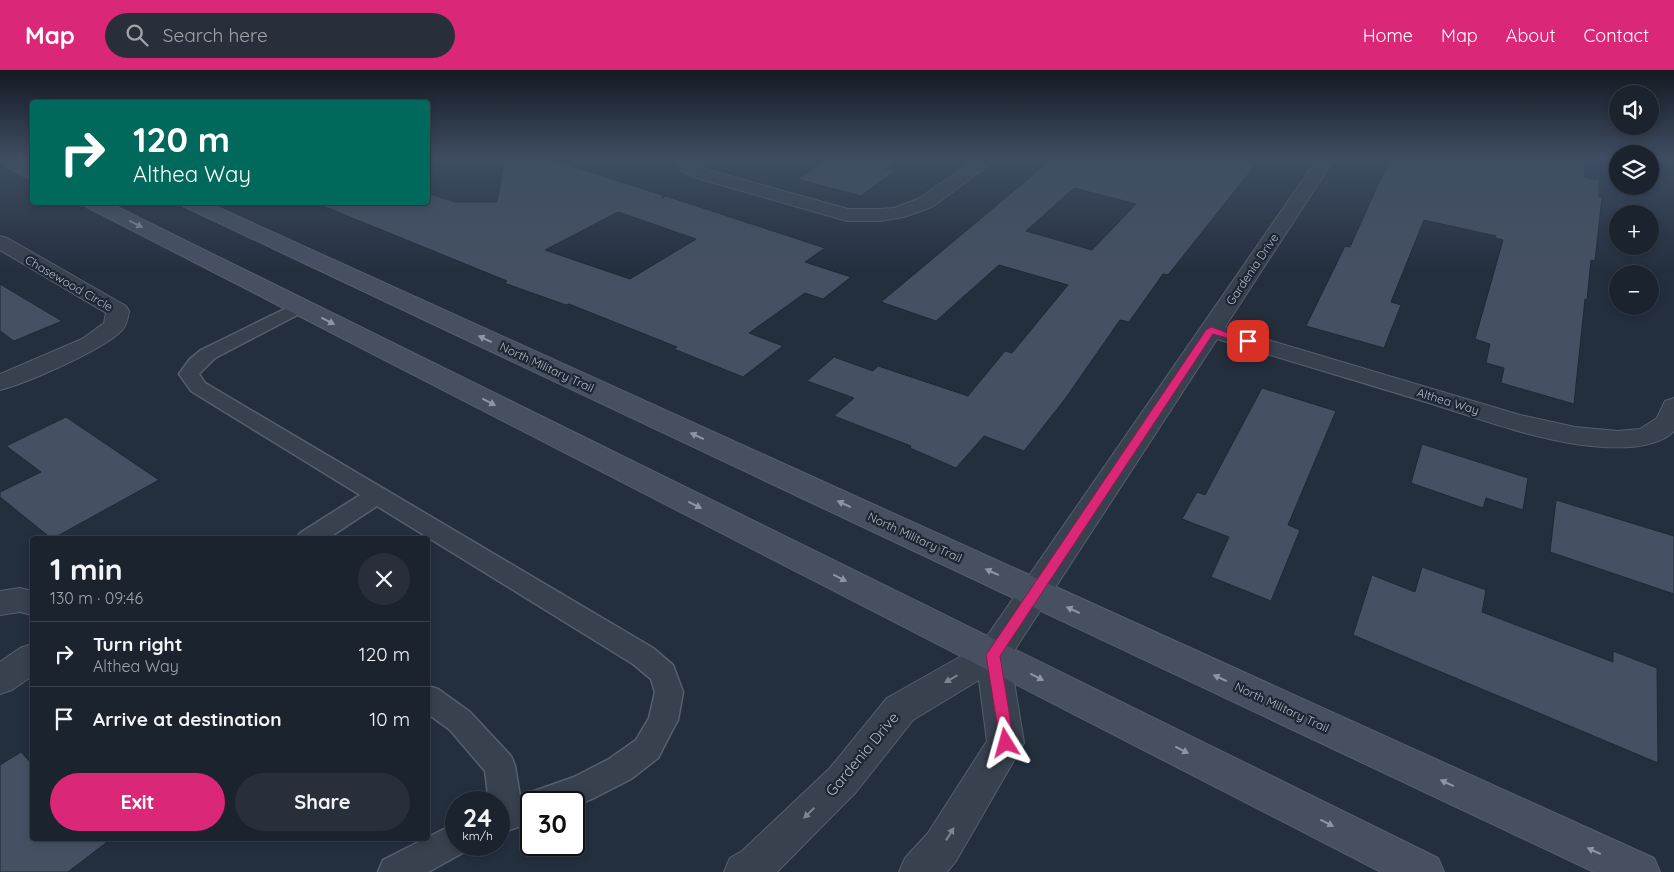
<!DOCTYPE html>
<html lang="en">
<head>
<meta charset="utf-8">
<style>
	body { margin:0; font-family:Quicksand,sans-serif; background:#282f3a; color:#f1f3f6; height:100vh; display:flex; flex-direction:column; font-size:19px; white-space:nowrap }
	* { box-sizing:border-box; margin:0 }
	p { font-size:16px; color:#a0a4aa }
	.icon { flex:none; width:28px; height:28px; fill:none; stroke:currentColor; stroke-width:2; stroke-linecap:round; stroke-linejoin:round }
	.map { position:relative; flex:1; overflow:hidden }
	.drawer { position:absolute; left:30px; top:466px; width:400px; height:305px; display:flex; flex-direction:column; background:#1b232e; border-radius:5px; box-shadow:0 2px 8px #0003,0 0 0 1px #39404a }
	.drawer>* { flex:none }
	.top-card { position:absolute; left:30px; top:30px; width:400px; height:105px; border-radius:5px; box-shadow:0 2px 8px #0003,0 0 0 1px #39404a; background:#00695c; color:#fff; overflow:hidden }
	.buttons { position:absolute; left:1609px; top:15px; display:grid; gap:10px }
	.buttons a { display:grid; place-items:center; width:50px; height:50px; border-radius:50%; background:#1b232e; box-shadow:0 2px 8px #0003,0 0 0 1px #39404a; font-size:25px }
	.speed { position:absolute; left:445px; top:721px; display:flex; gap:10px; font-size:25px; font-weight:700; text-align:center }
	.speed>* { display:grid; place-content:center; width:65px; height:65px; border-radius:50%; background:#1b232e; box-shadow:0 2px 8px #0003,0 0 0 1px #39404a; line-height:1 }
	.speed small { font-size:12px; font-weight:400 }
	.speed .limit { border:2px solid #111; border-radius:8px; background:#fff; color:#111 }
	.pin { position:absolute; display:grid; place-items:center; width:42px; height:42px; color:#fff; margin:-21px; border-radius:10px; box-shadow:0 2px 8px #0006 }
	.me { position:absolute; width:55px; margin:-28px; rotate:352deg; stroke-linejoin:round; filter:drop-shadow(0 0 4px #0008) }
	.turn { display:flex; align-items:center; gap:18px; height:105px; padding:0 20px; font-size:22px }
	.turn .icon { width:65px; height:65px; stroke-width:2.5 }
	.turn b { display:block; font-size:35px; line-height:42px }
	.round { display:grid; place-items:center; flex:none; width:52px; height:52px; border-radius:26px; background:#282f3a }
	.headline { display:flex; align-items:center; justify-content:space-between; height:85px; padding:0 20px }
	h1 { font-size:30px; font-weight:700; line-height:38px }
	.primary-button { display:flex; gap:10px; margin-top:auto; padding:10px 20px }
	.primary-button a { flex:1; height:58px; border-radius:30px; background:#db2777; color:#fff; font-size:20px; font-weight:700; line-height:58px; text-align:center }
	.primary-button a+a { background:#282f3a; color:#f1f3f6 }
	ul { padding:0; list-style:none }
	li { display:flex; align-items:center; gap:15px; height:65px; padding:0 20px; border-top:1px solid #39404a }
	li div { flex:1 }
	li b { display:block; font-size:19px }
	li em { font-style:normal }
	header { display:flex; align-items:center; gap:30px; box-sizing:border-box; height:70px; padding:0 25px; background:#db2777; color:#fff }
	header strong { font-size:24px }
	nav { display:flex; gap:28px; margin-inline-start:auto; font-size:18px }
	.search { width:350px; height:45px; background:#282f3a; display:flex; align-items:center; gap:12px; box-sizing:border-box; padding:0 18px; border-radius:28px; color:#a0a4aa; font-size:19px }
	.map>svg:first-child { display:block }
	.building { fill:#455162; stroke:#1f2835; fill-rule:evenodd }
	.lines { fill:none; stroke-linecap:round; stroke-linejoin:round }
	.service-casing { stroke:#565f6c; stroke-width:3 }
	.minor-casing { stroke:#565f6c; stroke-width:2 }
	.secondary-casing { stroke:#565f6c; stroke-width:2 }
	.service { fill:#38414e; fill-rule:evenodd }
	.minor { fill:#38414e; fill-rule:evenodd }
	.secondary { fill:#465061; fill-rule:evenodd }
	.oneway { fill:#8e96a5 }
	.oneway2 { fill:#7c8592 }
	.route { fill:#db2777; stroke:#8e194d }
	.labels { text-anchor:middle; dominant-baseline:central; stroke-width:4.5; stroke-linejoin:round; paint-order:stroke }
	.street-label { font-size:12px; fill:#b4bcc9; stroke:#1d2633 }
	.near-street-label { font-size:15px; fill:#b4bcc9; stroke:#1d2633 }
</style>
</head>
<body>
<header>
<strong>Map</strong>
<div class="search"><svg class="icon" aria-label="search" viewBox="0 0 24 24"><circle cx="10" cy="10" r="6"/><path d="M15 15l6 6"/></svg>Search here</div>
<nav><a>Home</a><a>Map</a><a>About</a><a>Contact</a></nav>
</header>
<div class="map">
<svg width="1674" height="802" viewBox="0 0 1674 802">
	<rect width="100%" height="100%" fill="#242f3e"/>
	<path class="building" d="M 505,88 L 546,88 L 662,125 L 662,128 L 666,126 L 825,178 L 805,192 L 851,207 L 823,229 L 805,223 L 749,263 L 783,276 L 743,307 L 674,279 L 677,277 L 569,234 L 566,235 L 504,213 L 507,211 L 318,134 L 428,132 L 428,123 L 455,132 L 497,132 ZM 618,142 L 630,146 L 696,169 L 630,209 L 545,180 Z
		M 830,88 L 902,88 L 886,99 L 895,101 L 861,126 L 797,109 Z
		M 1053,88 L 1261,88 L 1168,205 L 1163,204 L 1129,252 L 1120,250 L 1065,329 L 1024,381 L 984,366 L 956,398 L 910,378 L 911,376 L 834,346 L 854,328 L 807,311 L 834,287 L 873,301 L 878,296 L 968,326 L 1005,281 L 1012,283 L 1068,215 L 999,195 L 936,251 L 881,232 ZM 1074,118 L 1136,134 L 1092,180 L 1026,161 Z
		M 1390,88 L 1586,88 L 1584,107 L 1599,110 L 1599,127 L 1602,127 L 1595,191 L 1591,190 L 1587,230 L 1585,229 L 1574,334 L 1501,313 L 1504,298 L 1486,293 L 1490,274 L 1475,269 L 1503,170 L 1495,168 L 1496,166 L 1424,150 L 1391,232 L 1401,235 L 1384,278 L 1306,256 L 1345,176 L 1350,177 Z
		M 0,214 L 62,251 L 14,271 L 0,261 Z
		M 1262,318 L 1336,341 L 1288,455 L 1300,460 L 1271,531 L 1211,507 L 1229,467 L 1182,449 L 1197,422 L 1205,425 Z
		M 66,347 L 159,410 L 52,469 L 0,427 L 0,422 L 41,402 L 6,376 Z
		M 1422,374 L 1528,408 L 1523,440 L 1486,428 L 1483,438 L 1411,413 Z
		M 1556,430 L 1674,466 L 1674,524 L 1550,482 Z
		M 1422,497 L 1486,520 L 1482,542 L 1613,592 L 1613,581 L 1657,598 L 1658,693 L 1353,565 L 1372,505 L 1415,522 Z
		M 21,682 L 32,694 L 32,769 L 111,769 L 68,802 L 0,802 L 0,695 Z"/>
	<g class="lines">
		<g class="service-casing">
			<path id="service" d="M 299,232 L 305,233 L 308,237 L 305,241 L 215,288 L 199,304 L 205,313 L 653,578 L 673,595 L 683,622 L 678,650 L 673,659 L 658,688 L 631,709 L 594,728 L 574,736 L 574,732 L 531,732 L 531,752 L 499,764 L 499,732 L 489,732 L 485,701 L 450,660 L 428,644 L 428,616 L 438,619 L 470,642 L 511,686 L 515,696 L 520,726 L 574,707 L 609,689 L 636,670 L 649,648 L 655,622 L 651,609 L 633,594 L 377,436 L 327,469 L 297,469 L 300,463 L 360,425 L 191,321 L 179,304 L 190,289 L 201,280 Z
				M 456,753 L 456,775 L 470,775 L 468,780 L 428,802 L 378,802 L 383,790 Z"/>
		</g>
		<g class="minor-casing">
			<path id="minor" d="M 673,88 L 690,88 L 705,99 L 848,139 L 880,139 L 894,138 L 918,129 L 978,88 L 998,88 L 932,137 L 904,147 L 880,151 L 847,151 L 693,107 L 681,100 Z
				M 1318,88 L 1335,88 L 1225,257 L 1520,345 L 1575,357 L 1618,361 L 1640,359 L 1657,348 L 1665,331 L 1674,328 L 1674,361 C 1652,383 1603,378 1575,374 C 1526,366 1479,349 1432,334 C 1361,312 1289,291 1217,269 L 1010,587 L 1024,673 L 956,791 L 947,802 L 899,802 L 905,788 L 928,763 L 987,671 L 979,610 L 913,650 L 856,722 L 777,802 L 724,802 L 730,788 L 742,781 L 830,698 L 887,628 L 981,575 Z
				M 0,166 L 7,168 L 126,236 L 129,241 C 128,247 127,254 123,259 C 108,278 25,314 0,320 L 0,304 L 82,269 L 104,253 L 106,243 L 0,180 Z
				M 20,518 L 32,521 L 32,545 L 20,542 L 0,545 L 0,521 Z
				M 32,574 L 32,606 L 12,620 L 0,624 L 0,592 L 20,578 Z"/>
		</g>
		<g class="secondary-casing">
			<path id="secondary" d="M 0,88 L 17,88 L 32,96 L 32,108 L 26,107 L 0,93 Z
				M 83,132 L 107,132 L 1438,788 L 1444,802 L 1381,802 L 85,136 Z
				M 181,132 L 206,132 L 1654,788 L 1660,802 L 1594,802 L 183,136 Z"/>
		</g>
		<use href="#service" class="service"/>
		<use href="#minor" class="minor"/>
		<use href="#secondary" class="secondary"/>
	</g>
	<defs><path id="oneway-solid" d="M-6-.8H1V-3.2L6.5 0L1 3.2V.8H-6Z" transform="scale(1.25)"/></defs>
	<g class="oneway">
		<use href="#oneway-solid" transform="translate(136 154) rotate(27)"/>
		<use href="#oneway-solid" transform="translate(328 251) rotate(27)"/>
		<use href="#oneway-solid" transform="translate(485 269) rotate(-155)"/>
		<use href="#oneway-solid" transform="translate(489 332) rotate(27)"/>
		<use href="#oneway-solid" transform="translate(697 366) rotate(-155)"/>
		<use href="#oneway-solid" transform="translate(844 434) rotate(-155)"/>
		<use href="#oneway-solid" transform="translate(695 435) rotate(27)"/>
		<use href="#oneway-solid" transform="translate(992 502) rotate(-155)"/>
		<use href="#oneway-solid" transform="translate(840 508) rotate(27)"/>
		<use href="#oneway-solid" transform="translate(1073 540) rotate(-155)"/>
		<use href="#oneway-solid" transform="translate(1037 607) rotate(27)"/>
		<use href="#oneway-solid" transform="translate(1220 608) rotate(-155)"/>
		<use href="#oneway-solid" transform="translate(1182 680) rotate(27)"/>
		<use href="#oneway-solid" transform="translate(1447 713) rotate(-155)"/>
		<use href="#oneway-solid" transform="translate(1327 753) rotate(27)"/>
		<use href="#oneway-solid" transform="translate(1594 781) rotate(-155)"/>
	</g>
	<g class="oneway2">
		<use href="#oneway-solid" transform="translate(951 609) rotate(150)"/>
		<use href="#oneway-solid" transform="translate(809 743) rotate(136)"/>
		<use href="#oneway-solid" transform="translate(950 764) rotate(-58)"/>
	</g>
	<linearGradient id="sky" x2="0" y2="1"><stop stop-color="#141a22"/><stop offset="0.44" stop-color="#3f4d63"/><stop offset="1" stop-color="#3f4d63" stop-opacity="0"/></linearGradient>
	<rect width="1674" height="201" fill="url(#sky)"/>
	<path class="route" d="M 1211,257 L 1252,271 L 1248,274 L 1213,264 L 1000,586 L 1014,673 L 1011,678 L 1006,680 L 1001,678 L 986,585 L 1206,260 Z"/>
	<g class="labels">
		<g class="street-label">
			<text transform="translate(1252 199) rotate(-56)">Gardenia Drive</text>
			<text transform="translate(69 213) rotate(30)">Chasewood Circle</text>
			<text transform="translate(547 297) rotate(25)">North Military Trail</text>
			<text transform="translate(1448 331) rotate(17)">Althea Way</text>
			<text transform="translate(915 467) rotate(25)">North Military Trail</text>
			<text transform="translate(1282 637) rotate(25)">North Military Trail</text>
		</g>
		<g class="near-street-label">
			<text transform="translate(862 684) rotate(-50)">Gardenia Drive</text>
		</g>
	</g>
</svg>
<div class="buttons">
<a><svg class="icon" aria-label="sound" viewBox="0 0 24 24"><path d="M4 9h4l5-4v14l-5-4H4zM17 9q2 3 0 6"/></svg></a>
<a><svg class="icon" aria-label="layers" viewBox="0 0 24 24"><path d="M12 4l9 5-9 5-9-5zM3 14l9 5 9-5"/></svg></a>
<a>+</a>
<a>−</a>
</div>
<div class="speed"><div>24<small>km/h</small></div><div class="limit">30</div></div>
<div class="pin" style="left:1248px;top:271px;background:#d93025"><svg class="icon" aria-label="arrive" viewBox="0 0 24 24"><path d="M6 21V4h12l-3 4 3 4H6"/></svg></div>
<svg class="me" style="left:1006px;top:673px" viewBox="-20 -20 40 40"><path d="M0-17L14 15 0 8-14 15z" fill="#db2777" stroke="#fff" stroke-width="4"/></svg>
<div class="top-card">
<div class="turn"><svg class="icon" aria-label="right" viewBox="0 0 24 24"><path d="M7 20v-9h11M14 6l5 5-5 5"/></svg><div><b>120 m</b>Althea Way</div></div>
</div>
<section class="drawer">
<div class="headline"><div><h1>1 min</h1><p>130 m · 09:46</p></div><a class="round"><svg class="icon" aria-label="close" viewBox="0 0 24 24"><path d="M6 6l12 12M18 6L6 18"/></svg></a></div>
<ul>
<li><svg class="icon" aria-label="right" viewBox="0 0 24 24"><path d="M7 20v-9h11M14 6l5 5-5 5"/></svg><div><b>Turn right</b><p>Althea Way</p></div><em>120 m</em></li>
<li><svg class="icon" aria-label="arrive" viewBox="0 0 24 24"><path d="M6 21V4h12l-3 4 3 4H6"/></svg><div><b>Arrive at destination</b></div><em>10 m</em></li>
</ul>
<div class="primary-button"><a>Exit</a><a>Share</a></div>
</section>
</div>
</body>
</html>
